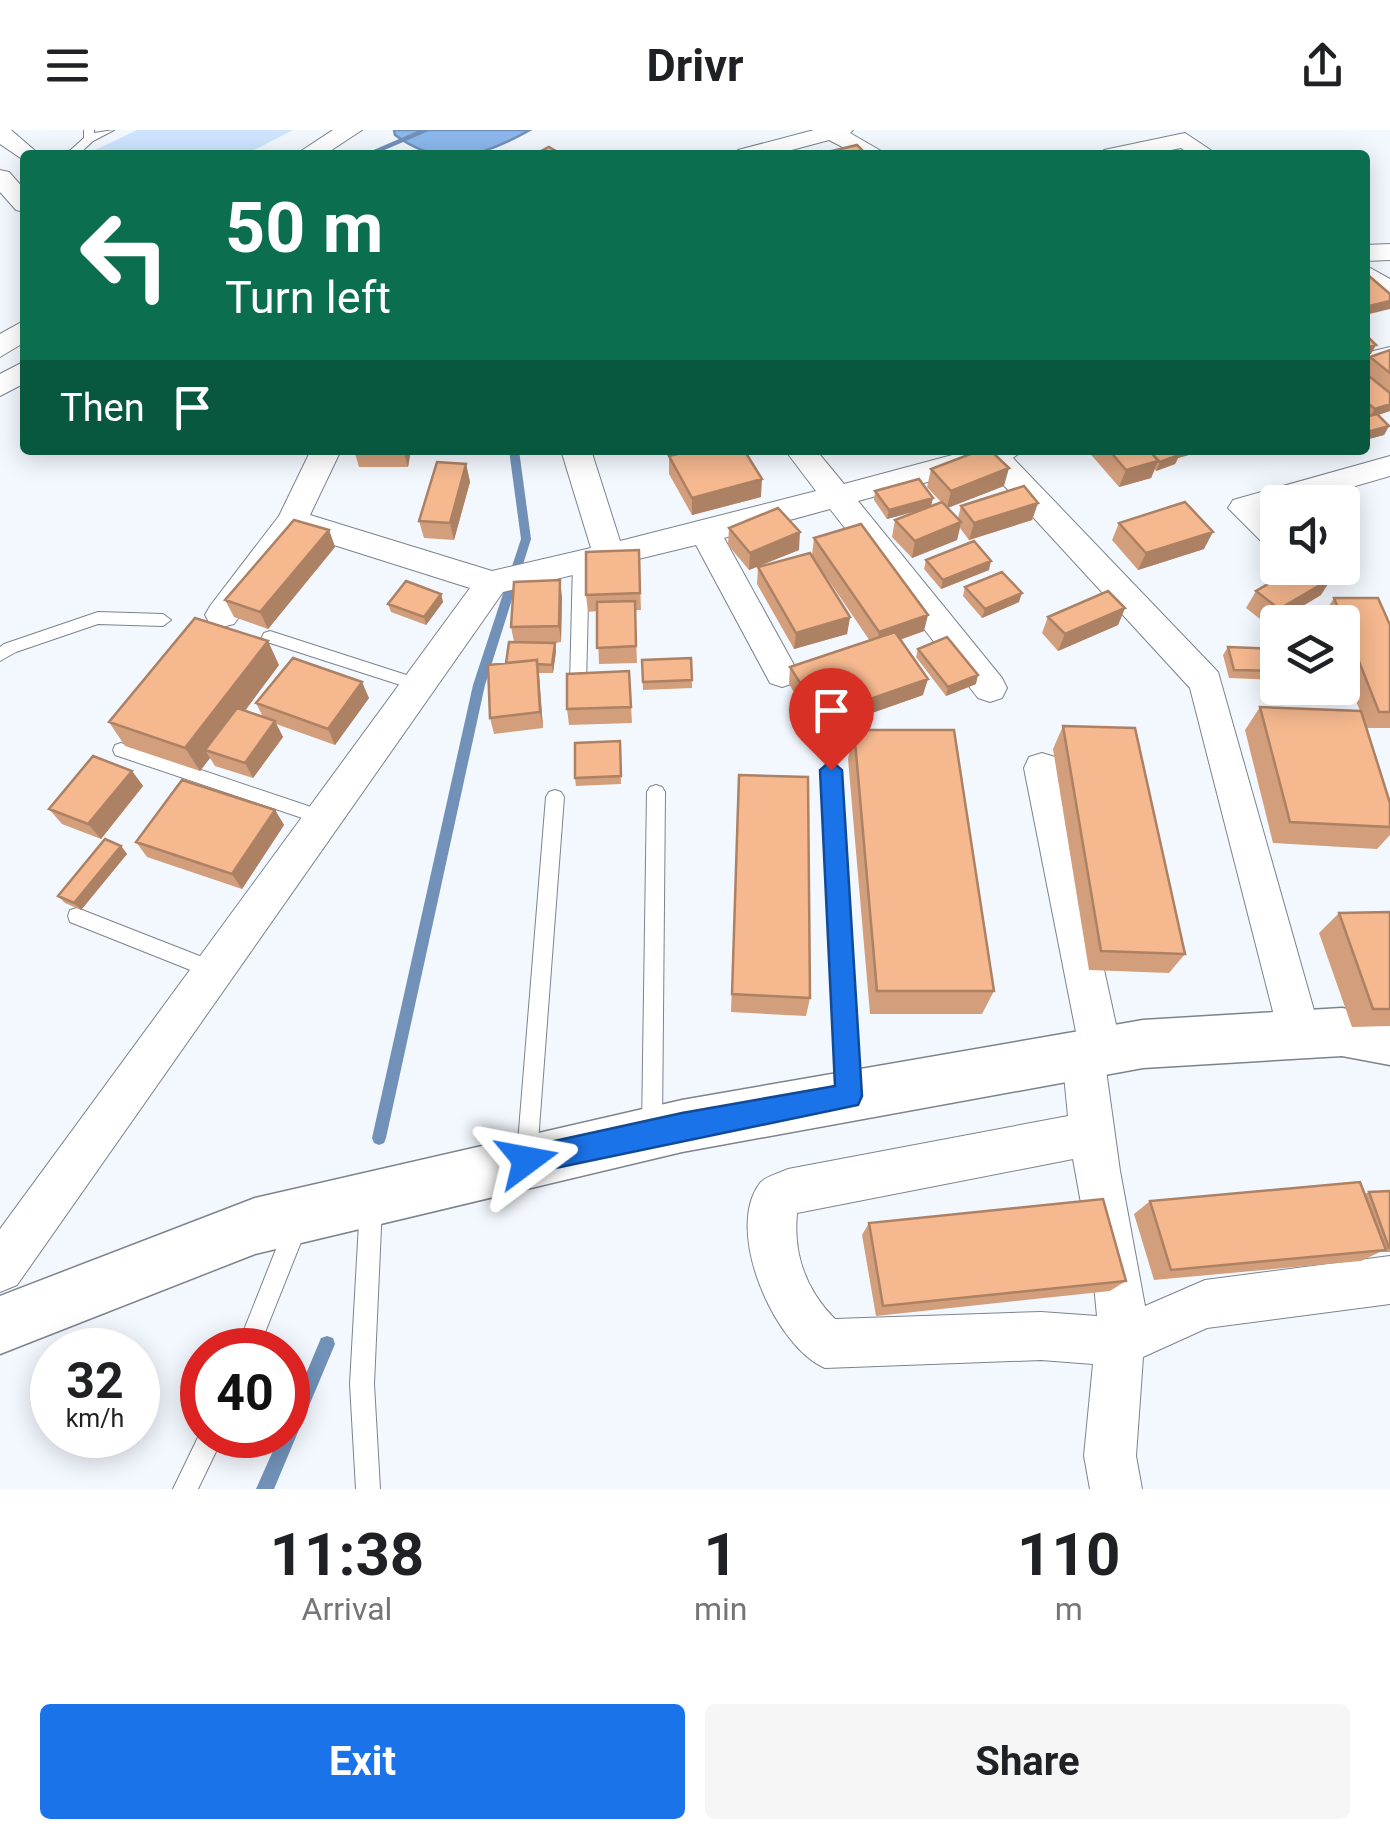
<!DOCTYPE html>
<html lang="en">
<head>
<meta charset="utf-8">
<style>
	body { margin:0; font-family:Roboto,sans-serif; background:#f6f6f6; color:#202124; height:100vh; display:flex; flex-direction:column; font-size:38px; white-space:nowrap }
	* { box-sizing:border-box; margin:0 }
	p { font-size:32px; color:#757577 }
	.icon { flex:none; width:55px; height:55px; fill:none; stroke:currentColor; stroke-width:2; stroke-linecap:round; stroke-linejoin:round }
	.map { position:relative; height:1359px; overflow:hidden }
	.side { display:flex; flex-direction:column; background:#fff; flex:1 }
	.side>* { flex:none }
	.hud { position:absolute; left:20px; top:20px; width:1350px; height:305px; border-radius:10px; box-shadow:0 5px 25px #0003; background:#0b6e4f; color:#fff; overflow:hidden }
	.tools { position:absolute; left:1260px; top:355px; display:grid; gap:20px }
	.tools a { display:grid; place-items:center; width:100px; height:100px; border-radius:10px; background:#fff; box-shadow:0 5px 25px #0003; font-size:50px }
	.speed { position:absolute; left:30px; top:1198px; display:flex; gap:20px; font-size:50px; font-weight:700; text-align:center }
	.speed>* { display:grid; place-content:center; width:130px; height:130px; border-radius:50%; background:#fff; box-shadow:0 5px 25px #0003; line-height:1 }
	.speed small { font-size:25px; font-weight:400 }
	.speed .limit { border:15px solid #d22; background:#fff; color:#111 }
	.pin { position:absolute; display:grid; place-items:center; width:85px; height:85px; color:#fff; margin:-102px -42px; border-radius:50% 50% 50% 0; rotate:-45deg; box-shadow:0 0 10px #0007 }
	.pin .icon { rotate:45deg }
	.me { position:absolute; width:110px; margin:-55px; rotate:77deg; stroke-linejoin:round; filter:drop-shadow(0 0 8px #0008) }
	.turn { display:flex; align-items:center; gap:35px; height:210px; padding:0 40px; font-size:45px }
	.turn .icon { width:130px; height:130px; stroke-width:2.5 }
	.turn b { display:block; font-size:70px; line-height:85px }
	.then { display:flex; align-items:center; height:95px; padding:0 40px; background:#0003; gap:20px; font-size:38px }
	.eta { display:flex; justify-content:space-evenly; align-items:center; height:170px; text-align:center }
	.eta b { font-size:60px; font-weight:700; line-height:70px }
	.cta { display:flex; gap:20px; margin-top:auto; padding:20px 40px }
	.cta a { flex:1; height:115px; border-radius:10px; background:#1a73e8; color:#fff; font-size:40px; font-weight:700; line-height:115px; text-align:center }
	.cta a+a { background:#f6f6f6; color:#202124 }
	header { display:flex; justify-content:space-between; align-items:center; height:130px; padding:0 40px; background:#fff; font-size:45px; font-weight:700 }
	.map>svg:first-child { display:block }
	.green { fill:#cee4ff }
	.water { fill:#8cb8ed; stroke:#7191b8; stroke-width:2.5 }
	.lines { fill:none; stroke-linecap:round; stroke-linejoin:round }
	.stream { fill:#7191b8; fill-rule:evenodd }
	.service-casing { stroke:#7c838d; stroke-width:2 }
	.minor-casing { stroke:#7c838d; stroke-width:2 }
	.tertiary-casing { stroke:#7c838d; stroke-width:3 }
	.service { fill:#fff; fill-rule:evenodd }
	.minor { fill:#fff; fill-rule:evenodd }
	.tertiary { fill:#fff; fill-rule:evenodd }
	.wall { fill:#d39e7b }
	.shaded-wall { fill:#ac8164 }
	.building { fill:#f5b88f; stroke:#ac8164; stroke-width:2.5 }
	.route { fill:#1a73e8; stroke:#114b97; stroke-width:2.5 }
</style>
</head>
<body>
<header><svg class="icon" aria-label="menu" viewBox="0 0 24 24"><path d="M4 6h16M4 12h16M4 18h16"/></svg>Drivr<svg class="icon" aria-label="share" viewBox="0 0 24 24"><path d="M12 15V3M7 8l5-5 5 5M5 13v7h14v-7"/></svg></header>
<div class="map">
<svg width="1390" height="1359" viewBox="0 0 1390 1359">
	<rect width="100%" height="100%" fill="#f3f8fe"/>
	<path class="green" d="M 137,0 L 293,0 L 244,25 L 85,25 Z"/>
	<path class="water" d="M 394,0 L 530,0 C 482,27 443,40 395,5 Z"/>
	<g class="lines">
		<path class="stream" d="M 420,0 L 431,0 L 373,25 L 362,25 Z
			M 509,320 L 519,320 L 531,409 L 485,555 L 386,1008 L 384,1013 L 379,1015 L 374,1013 L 372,1008 L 473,555 L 521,409 Z
			M 327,1206 L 333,1208 L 335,1214 L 274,1359 L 256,1359 L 280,1305 L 288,1305 L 288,1287 L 321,1208 Z"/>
		<g class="service-casing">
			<path id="service" d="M 84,0 L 94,0 L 94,3 L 114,0 L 93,11 L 78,25 L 65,25 L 84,8 Z
				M 581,427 L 589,432 L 586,554 L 578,560 L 570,554 L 573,432 Z
				M 98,482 L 163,484 L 171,490 L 163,496 L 98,494 L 16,522 L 0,531 L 0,517 L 4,514 Z
				M 270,501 L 425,551 L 427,555 L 419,561 L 264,511 L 262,507 L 264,503 Z
				M 121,613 L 329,683 L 332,688 L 329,693 L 323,695 L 115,625 L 113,620 L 115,615 Z
				M 831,633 L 837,635 L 840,640 L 858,961 L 855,968 L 848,971 L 841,968 L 838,961 L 822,640 L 825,635 Z
				M 656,655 L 662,657 L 665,662 L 662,997 L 659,1004 L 652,1007 L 645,1004 L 642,997 L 647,662 L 650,657 Z
				M 555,660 L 561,662 L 564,667 L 537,1025 L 534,1032 L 527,1035 L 520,1032 L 517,1025 L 546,667 L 549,662 Z
				M 77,778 L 220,834 L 223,840 L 220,846 L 213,849 L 70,792 L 68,786 L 70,780 Z
				M 371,1064 L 379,1067 L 382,1075 L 374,1254 L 380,1359 L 356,1359 L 350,1254 L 360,1075 L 363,1067 Z
				M 296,1086 L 304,1089 L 307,1097 L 258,1220 L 236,1220 L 288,1089 Z
				M 202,1299 L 202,1305 L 224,1305 L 198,1359 L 173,1359 Z"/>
		</g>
		<g class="minor-casing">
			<path id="minor" d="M 0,0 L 11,0 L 40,25 L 25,25 L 25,31 L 0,14 Z
				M 333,0 L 362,0 L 324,25 L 295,25 Z
				M 814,0 L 853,0 L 850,3 L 888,25 L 858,25 L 829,10 L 773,25 L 734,25 L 738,20 Z
				M 1185,3 L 1218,25 L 1191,25 L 1181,18 L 1146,25 L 1100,25 L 1104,20 Z
				M 0,40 L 9,42 L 25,60 L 25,82 L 16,80 L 0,62 Z
				M 1390,114 L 1390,130 L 1365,131 L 1365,115 Z
				M 1365,135 L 1390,149 L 1390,170 L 1365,156 Z
				M 25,190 L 25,212 L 0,227 L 0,204 Z
				M 1390,217 L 1390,235 L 1365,241 L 1365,223 Z
				M 25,231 L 25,253 L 0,266 L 0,244 Z
				M 311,320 L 341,320 L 310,385 L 492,441 L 591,418 L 561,320 L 591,320 L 620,411 L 816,361 L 785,320 L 816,320 L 844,354 L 971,320 L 1023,320 L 1013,328 L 1218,542 L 1321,905 L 1315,919 L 1300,925 L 1285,919 L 1279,905 L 1190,558 L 986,336 L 858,371 L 1002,548 L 1007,558 L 1002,568 L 990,572 L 978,568 L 830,379 L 724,408 L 799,544 L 794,553 L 782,557 L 770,553 L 696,415 L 503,462 L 17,1155 L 0,1162 L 0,1099 L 470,458 L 299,404 L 234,494 L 222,497 L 210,494 L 205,485 L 210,476 L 279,386 Z
				M 1390,326 L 1390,346 L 1300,372 L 1278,372 L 1278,379 L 1268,382 L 1278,391 L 1278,420 L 1267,417 L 1228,378 L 1233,370 Z
				M 1042,623 L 1055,627 L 1060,638 L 1122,922 L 1116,936 L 1106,940 L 1120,1041 L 1145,1176 L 1205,1150 L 1390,1126 L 1390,1174 L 1207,1198 L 1143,1227 L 1136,1326 L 1142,1359 L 1090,1359 L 1084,1326 L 1093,1234 L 1041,1230 L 825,1238 C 776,1218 723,1101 760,1053 C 766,1046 780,1043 788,1039 L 1068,986 L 1062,925 L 1068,911 L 1077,907 L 1024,638 L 1029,627 ZM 1073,1029 L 1092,1134 L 1097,1186 L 1041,1182 L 835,1189 C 806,1160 793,1124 797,1083 Z"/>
		</g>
		<g class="tertiary-casing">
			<path id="tertiary" d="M 1342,878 L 1390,887 L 1390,935 L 1342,926 L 1143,938 L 682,1022 L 255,1124 L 0,1224 L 0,1166 L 255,1068 L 682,970 L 1143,890 Z"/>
		</g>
		<use href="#service" class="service"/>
		<use href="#minor" class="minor"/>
		<use href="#tertiary" class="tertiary"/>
	</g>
	<path class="wall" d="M 1390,220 L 1390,281 L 1378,285 L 1389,296 L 1384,305 L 1365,310 L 1365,287 L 1368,286 L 1365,284 L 1365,236 L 1370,227 Z
		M 354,320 L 411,320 L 408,337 L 359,337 Z
		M 1087,320 L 1206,320 L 1178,328 L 1175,334 L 1156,341 L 1155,339 L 1151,348 L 1119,357 Z
		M 669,326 L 761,367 L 692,385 L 669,344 Z
		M 466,334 L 470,352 L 454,410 L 424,408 L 419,391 Z
		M 931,339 L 1004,356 L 948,378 L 958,388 L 961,376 L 1038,373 L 1032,390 L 969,410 L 960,398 L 957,410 L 912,428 L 892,407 L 895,390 L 921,380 L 887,389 L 874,370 L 875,361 L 931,376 L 941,372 L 927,357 Z
		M 1119,393 L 1204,419 L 1138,440 L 1112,410 Z
		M 729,398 L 799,420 L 749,440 L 728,415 Z
		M 329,400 L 335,417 L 268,499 L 234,487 L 225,470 Z
		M 814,408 L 924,501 L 900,510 L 923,565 L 818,602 L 789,554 L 790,537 L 870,511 L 812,426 L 850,487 L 847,504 L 794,519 L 757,454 L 758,437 L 812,425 Z
		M 639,420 L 641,480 L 635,480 L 637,533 L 599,534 L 597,481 L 588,482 L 586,465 Z
		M 926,430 L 989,440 L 941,459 L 924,439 Z
		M 965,457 L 1019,472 L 982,488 L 963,466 Z
		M 1256,461 L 1321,465 L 1269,496 L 1246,478 Z
		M 441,464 L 443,472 L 426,495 L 391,482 L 388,474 Z
		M 562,467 L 561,512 L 555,513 L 556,521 L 553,543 L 539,543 L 543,598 L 494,604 L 490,588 L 514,512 L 511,497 Z
		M 1334,468 L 1390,495 L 1390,598 L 1366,598 L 1390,673 L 1390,705 L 1377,719 L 1273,713 L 1245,600 L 1260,577 L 1360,581 L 1342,536 L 1342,492 L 1326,492 L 1323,485 Z
		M 1125,478 L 1118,495 L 1058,521 L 1042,503 L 1048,487 Z
		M 1290,484 L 1325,492 L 1285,492 Z
		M 1228,517 L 1278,519 L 1278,550 L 1229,548 L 1223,525 Z
		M 918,519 L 976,554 L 946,566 L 916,527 Z
		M 691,528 L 692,558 L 643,560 L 642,530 Z
		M 279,535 L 245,581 L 263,587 L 256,573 L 369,568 L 335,615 L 276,594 L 283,607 L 253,648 L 215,636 L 210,628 L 200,641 L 125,616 L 109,592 Z
		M 629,541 L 632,593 L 569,595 L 567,579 Z
		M 1063,596 L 1185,824 L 1169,843 L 1089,840 L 1053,619 Z
		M 854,600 L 994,861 L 982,884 L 870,884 L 848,629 Z
		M 620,611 L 621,654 L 576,656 L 575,648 Z
		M 132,641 L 143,656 L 101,709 L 62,694 L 49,679 Z
		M 739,645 L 810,868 L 806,886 L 731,882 Z
		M 275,680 L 284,695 L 242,759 L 147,727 L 136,712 Z
		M 121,716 L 127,724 L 81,780 L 65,773 L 58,766 Z
		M 1390,782 L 1390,896 L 1352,897 L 1319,803 L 1339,783 Z
		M 1390,1061 L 1390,1122 L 1380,1122 L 1361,1131 L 1154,1150 L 1134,1084 L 1150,1071 L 1364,1064 L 1369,1062 Z
		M 869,1093 L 1126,1151 L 1110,1161 L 876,1186 L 862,1105 Z"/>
	<path class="shaded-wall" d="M 1390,171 L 1390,179 L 1365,185 L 1369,176 Z
		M 1376,215 L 1371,224 L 1365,225 L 1365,217 Z
		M 1390,274 L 1390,281 L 1369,288 L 1375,279 Z
		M 1389,296 L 1384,305 L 1365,310 L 1367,302 Z
		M 403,320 L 411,320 L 408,337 Z
		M 1179,320 L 1206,320 L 1178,328 L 1175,334 L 1156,341 L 1160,332 L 1177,326 Z
		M 1158,331 L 1151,348 L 1119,357 L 1126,340 Z
		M 466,334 L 470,352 L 454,410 L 450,393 Z
		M 1009,338 L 1004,356 L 947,378 L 951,361 Z
		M 762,349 L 761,367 L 692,385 L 692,368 Z
		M 933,368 L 931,377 L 887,389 L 889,380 Z
		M 1038,373 L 1032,390 L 969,410 L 974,393 Z
		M 961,392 L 957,410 L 912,428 L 915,411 Z
		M 329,400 L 335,417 L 268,499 L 260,482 Z
		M 800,402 L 799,420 L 749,440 L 750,423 Z
		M 1213,402 L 1204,419 L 1138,440 L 1146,423 Z
		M 991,431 L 989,440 L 941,459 L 943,450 Z
		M 1332,448 L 1321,465 L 1269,496 L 1279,479 Z
		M 560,450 L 562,467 L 561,512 L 559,496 Z
		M 1022,463 L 1019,472 L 982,488 L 985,479 Z
		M 441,464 L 443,472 L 426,495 L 424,487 Z
		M 1125,478 L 1118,495 L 1058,521 L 1065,504 Z
		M 928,485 L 924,501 L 876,518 L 879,502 Z
		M 850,487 L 847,504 L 794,519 L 796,503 Z
		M 268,511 L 279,535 L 213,623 L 205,620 L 210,628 L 200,641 L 185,618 Z
		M 555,513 L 556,521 L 553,543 L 552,535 Z
		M 537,530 L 539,546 L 543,598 L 540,582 Z
		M 978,545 L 976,554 L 946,566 L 948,557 Z
		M 928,549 L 923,565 L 818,602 L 821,586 Z
		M 362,552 L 369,568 L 335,615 L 328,599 Z
		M 275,591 L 283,607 L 253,648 L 245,633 Z
		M 132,641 L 143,656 L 101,709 L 88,694 Z
		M 275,680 L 284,695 L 242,759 L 232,744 Z
		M 121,716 L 127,724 L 81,780 L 74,773 Z"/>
	<path class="building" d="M 857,15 L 867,25 L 831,25 L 828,22 Z
		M 549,17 L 561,24 L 533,25 Z
		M 1157,23 L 1159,25 L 1137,24 Z
		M 1365,145 L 1368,145 L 1390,164 L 1390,171 L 1369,176 L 1365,172 Z
		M 1365,204 L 1376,215 L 1365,217 Z
		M 1390,220 L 1390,243 L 1370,227 Z
		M 1365,243 L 1390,263 L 1390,274 L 1375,279 L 1365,271 Z
		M 1377,284 L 1389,296 L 1367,302 L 1365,300 L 1365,287 Z
		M 693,320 L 744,320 L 762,349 L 692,368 L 669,326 Z
		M 981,320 L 990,320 L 1009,338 L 951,361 L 931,339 Z
		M 1109,320 L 1149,320 L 1158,331 L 1126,340 Z
		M 1149,320 L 1173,320 L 1179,325 L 1160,332 Z
		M 437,332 L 466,334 L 450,393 L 419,391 Z
		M 919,349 L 933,368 L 889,380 L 875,361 Z
		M 1024,356 L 1038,373 L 974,393 L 961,376 Z
		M 942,372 L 961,392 L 915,411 L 895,390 Z
		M 1185,372 L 1213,402 L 1146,423 L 1119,393 Z
		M 778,378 L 800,402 L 750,423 L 729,398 Z
		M 294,390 L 329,400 L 260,482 L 225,470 Z
		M 861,394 L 928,485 L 879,502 L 814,408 Z
		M 974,411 L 991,431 L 943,450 L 926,430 Z
		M 639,420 L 640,463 L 586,465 L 586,422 Z
		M 810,423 L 850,487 L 796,503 L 758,437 Z
		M 1296,438 L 1318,438 L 1332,448 L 1279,479 L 1256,461 Z
		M 1002,442 L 1022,463 L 985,479 L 965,457 Z
		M 560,450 L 559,496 L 511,497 L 514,452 Z
		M 406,451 L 441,464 L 424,487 L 388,474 Z
		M 1108,461 L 1125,478 L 1065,504 L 1048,487 Z
		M 1334,468 L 1378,468 L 1390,495 L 1390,582 L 1379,582 Z
		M 635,471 L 636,516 L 597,518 L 597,472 Z
		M 1321,483 L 1325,492 L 1294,492 L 1290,484 Z
		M 195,488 L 268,511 L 185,618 L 109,592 Z
		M 895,502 L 928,549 L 821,586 L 790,537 Z
		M 947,507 L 978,545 L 948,557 L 918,519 Z
		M 509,512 L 555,513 L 552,535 L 537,534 L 537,530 L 506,533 Z
		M 1228,517 L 1278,519 L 1278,541 L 1234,540 Z
		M 293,528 L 362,552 L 328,599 L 256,573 Z
		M 691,528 L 692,550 L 643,552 L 642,530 Z
		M 537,530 L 540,582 L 490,588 L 488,535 Z
		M 629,541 L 631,577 L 567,579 L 567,544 Z
		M 1260,577 L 1361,581 L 1390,673 L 1390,697 L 1290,692 Z
		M 237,578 L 275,591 L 245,633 L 205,620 Z
		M 1063,596 L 1135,598 L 1185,824 L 1101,821 Z
		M 854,600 L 954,600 L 994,861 L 877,861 Z
		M 620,611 L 621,646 L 575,648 L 575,613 Z
		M 93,626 L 132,641 L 88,694 L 49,679 Z
		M 739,645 L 808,647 L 810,868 L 732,864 Z
		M 182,650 L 275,680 L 232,744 L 136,712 Z
		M 105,709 L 121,716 L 74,773 L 58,766 Z
		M 1390,782 L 1390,879 L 1373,879 L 1339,783 Z
		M 1360,1052 L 1386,1120 L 1171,1140 L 1150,1071 Z
		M 1390,1061 L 1390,1118 L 1389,1118 L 1369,1062 Z
		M 1103,1069 L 1126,1151 L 883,1176 L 869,1093 Z"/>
	<path class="route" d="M 831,631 L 842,640 L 862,966 L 858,975 L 527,1044 L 517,1040 L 513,1030 L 517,1021 L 527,1017 L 682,983 L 835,956 L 820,640 Z"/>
</svg>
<div class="tools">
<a><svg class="icon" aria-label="sound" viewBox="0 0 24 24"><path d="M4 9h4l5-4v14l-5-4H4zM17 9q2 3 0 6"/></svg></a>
<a><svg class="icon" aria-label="layers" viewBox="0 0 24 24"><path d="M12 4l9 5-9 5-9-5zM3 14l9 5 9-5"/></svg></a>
</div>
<div class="speed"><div>32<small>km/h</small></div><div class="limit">40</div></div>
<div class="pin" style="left:831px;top:640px;background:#d93025"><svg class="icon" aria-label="arrive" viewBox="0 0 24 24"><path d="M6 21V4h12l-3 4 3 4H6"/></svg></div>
<svg class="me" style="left:527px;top:1030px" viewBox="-20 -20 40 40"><path d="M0-17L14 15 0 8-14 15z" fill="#1a73e8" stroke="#fff" stroke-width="4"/></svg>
<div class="hud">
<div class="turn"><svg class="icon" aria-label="left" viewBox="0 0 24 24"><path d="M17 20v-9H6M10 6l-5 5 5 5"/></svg><div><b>50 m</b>Turn left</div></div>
<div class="then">Then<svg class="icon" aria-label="arrive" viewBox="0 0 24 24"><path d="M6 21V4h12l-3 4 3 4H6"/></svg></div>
</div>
</div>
<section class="side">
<div class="eta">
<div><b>11:38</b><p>Arrival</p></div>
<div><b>1</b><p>min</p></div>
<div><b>110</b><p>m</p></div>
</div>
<div class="cta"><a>Exit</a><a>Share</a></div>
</section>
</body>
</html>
